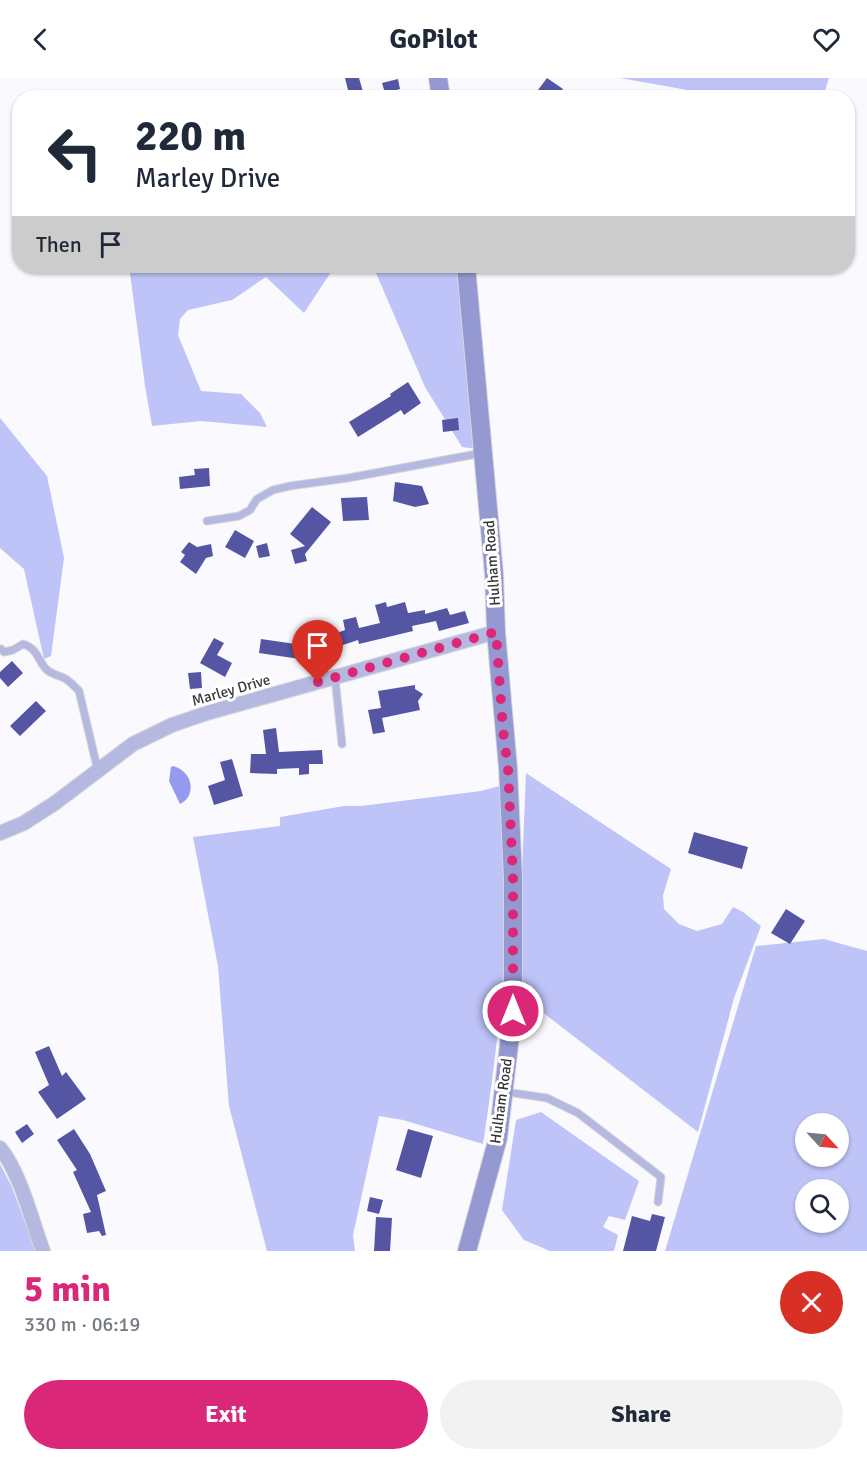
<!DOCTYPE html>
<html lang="en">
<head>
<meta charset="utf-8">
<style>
	body { margin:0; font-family:Signika,sans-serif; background:#f2f2f3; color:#1f2937; height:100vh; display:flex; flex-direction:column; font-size:22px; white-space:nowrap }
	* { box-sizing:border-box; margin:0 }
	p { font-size:20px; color:#747a83 }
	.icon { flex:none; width:33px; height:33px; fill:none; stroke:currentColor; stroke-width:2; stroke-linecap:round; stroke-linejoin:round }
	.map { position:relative; height:1173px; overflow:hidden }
	.drawer { display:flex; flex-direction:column; background:#fff; flex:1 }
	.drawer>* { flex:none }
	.banner { position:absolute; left:12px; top:12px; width:843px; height:183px; border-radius:24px; box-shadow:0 2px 4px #0004; background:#fff; color:#1f2937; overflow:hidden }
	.needle { width:39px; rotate:116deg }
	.fabs { position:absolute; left:795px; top:1035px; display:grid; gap:12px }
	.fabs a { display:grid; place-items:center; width:54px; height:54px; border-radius:50%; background:#fff; box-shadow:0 2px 4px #0004; font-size:30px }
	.pin { position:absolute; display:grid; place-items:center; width:51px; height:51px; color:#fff; margin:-62px -26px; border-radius:50% 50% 50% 0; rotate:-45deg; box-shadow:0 0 6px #0007 }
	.pin .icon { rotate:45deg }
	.me { position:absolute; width:66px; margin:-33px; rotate:0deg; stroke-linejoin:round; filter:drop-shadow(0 0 4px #0008) }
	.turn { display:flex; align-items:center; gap:21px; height:126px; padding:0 24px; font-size:27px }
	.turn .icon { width:78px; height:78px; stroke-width:2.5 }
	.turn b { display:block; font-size:42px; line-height:51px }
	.then { display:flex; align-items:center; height:57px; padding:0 24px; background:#0003; gap:12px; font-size:22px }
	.round { display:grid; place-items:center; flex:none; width:63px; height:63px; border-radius:32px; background:#f2f2f3 }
	.summary { display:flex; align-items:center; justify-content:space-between; height:102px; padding:0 24px }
	h1 { font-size:36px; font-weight:700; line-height:45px; color:#db2777 }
	.action { display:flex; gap:12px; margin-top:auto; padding:12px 24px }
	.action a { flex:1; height:69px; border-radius:36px; background:#db2777; color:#fff; font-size:24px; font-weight:700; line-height:69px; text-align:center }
	.action a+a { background:#f2f2f3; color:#1f2937 }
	header { display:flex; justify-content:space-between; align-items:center; height:78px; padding:0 24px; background:#fff; font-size:27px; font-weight:700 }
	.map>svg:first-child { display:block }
	.green { fill:#bec3f8; fill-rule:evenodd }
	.water { fill:#959aee }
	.building { fill:#5455a3 }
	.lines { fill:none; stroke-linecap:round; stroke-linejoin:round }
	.lane-casing { stroke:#d7d7db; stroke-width:9 }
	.street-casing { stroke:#d7d7db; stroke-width:16 }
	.secondary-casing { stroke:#d7d7db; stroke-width:20 }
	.lane { stroke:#b5b9e0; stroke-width:7 }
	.street { stroke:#b5b9e0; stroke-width:14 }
	.secondary { stroke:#9499d1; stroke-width:18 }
	.route { stroke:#db2777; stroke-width:10; stroke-dasharray:0 18 }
	.labels { text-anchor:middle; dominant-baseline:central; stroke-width:6; stroke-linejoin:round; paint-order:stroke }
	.street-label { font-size:15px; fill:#38383b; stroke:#fff }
</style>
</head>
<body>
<header><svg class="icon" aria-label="back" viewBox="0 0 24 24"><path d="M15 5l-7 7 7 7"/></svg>GoPilot<svg class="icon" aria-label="heart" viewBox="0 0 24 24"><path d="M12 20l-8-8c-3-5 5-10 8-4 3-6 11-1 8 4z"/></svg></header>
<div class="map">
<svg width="867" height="1173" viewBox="0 0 867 1173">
	<rect width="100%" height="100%" fill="#fafafe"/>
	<path class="green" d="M 620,0 L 829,0 L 823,19 L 706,20 L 699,14 Z
		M 129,188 L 335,188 L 304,235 L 266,199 L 232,222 L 188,232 L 180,241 L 178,257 L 201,313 L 241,316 L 260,335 L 267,349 L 201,343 L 152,348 L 145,308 Z
		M 373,188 L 456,188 L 478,371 L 462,369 L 425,309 Z
		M 0,340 L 47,398 L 64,480 L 51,578 L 44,581 L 24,491 L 0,470 Z
		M 526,695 L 671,791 L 663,817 L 664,831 L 679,846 L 697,853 L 722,846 L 733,829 L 743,834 L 761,848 L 734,920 L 698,1054 L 524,920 L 517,917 Z
		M 503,707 C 505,735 507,763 507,790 C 507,882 497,975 483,1066 L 403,1042 L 379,1038 L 353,1157 L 355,1173 L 267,1173 L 229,1028 L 218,888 L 193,759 L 280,748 L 280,739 L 344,728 L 361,728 L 481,713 Z
		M 824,861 L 867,873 L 867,1173 L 665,1173 L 756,868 ZM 806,1046 L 838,1046 L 838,1078 L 806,1078 ZM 806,1112 L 838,1112 L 838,1144 L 806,1144 Z
		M 541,1034 L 639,1103 L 625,1142 L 609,1138 L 603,1149 L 618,1157 L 614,1173 L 550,1173 L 524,1162 L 502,1132 L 516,1042 Z
		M 0,1086 L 11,1107 L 36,1173 L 0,1173 Z"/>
	<path class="water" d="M 173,688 C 193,693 197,718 180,726 L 169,703 L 171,689 Z"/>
	<path class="building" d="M 345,0 L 359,0 L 364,17 L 350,20 Z
		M 547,0 L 563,11 L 557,20 L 532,20 Z
		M 398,1 L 400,11 L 385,15 L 382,5 Z
		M 408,304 L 421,325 L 404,337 L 401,332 L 358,359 L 349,344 L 391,318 L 390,316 Z
		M 458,340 L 459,352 L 443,354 L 442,342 Z
		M 209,390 L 210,408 L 180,411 L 179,399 L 195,397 L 194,391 Z
		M 395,404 L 422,408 L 429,426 L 415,429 L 393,423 Z
		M 367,419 L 369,442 L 343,443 L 341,420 Z
		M 312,429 L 331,444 L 305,476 L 307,483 L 295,486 L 291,472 L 305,468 L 290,456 Z
		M 235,452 L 254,463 L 245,480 L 225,469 Z
		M 189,464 L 197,469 L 211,466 L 213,478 L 206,480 L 196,496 L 180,484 L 185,477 L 181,474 Z
		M 267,465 L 270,478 L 259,480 L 256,468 Z
		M 386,524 L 387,529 L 405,524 L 408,535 L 425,532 L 425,536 L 447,530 L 450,537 L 465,533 L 469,545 L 439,553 L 436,543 L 412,548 L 413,553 L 359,566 L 358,562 L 325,573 L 321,561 L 345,552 L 343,542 L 356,539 L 359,550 L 380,545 L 375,527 Z
		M 214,560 L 224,565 L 217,577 L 232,585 L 225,599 L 200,585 Z
		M 261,561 L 302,567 L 300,581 L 259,575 Z
		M 12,583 L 23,595 L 8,609 L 0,600 L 0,594 Z
		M 201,594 L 202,610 L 190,611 L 188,595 Z
		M 415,607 L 415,611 L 423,616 L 418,623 L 420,632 L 382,640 L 385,654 L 373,656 L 368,632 L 381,630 L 378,613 Z
		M 36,623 L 46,633 L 20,658 L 10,648 Z
		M 276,650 L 279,674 L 322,672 L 323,686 L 309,686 L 309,696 L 299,697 L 299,690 L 277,691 L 277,696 L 250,695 L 251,676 L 266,676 L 263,652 Z
		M 232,681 L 243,718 L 214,727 L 208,708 L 225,702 L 220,684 Z
		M 694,754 L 748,769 L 742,791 L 688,775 Z
		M 786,831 L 805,843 L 790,866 L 771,855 Z
		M 49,968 L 62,998 L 66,994 L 86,1021 L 57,1041 L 38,1014 L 49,1007 L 35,974 Z
		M 27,1046 L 34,1056 L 22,1065 L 15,1054 Z
		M 74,1051 L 90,1076 L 106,1113 L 97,1117 L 106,1157 L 102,1158 L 99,1153 L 87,1155 L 83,1136 L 91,1134 L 73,1094 L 77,1092 L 57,1062 Z
		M 408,1051 L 433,1058 L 421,1100 L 396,1092 Z
		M 370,1119 L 383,1122 L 379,1136 L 367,1133 Z
		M 652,1136 L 665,1139 L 656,1173 L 623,1173 L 632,1138 L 650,1143 Z
		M 376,1139 L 392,1140 L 390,1173 L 374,1173 Z"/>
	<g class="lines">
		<g class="lane-casing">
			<path id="lane" d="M 207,443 L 239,438 L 250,432 L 257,421 L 273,412 L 290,408 L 348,400 L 482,375
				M 1,571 L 4,574 L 13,572 L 23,566 C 37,570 38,582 46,591 C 51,596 58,597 64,600 C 70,603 74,608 79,613 L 98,693
				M 335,600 L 342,666
				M 506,1014 L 547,1020 L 578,1035 L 661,1099 L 658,1124"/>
		</g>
		<g class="street-casing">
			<path id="street" d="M 0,755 L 24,745 L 55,725 L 133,666 L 172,647 L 207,635 L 496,554
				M 0,1070 C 20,1094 32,1143 43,1173"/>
		</g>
		<g class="secondary-casing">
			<path id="secondary" d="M 438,0 L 441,20
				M 466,188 L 494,496 L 496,554 L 508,690 L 513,800 L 513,933 L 498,1060 L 467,1173"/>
		</g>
		<use href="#lane" class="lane"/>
		<use href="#street" class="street"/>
		<use href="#secondary" class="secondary"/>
	</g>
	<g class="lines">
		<path class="route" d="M 318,604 L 496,554 L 503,652 L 508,690 L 513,800 L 513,933"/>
	</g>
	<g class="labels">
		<g class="street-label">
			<text transform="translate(492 485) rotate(-94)">Hulham Road</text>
			<text transform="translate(231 612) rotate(-16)">Marley Drive</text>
			<text transform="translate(501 1023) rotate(-82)">Hulham Road</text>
		</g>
	</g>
</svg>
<div class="fabs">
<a><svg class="needle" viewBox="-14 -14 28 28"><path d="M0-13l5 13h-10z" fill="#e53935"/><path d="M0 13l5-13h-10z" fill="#747a83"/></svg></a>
<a><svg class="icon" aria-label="search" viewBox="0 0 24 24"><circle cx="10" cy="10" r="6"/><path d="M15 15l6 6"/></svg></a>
</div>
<div class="pin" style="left:318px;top:604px;background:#d93025"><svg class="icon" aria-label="arrive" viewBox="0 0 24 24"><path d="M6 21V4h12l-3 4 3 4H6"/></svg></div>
<svg class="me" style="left:513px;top:933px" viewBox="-20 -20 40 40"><circle r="17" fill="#db2777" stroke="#fff" stroke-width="3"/><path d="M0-11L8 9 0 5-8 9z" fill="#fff"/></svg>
<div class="banner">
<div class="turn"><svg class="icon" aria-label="left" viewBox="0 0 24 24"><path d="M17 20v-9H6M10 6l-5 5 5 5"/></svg><div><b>220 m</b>Marley Drive</div></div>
<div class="then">Then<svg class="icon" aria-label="arrive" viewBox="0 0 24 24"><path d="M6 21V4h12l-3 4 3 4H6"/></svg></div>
</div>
</div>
<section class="drawer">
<div class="summary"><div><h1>5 min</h1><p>330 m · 06:19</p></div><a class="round" style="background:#d93025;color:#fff"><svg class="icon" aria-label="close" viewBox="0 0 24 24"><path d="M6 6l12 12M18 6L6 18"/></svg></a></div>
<div class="action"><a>Exit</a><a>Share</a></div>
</section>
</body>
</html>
